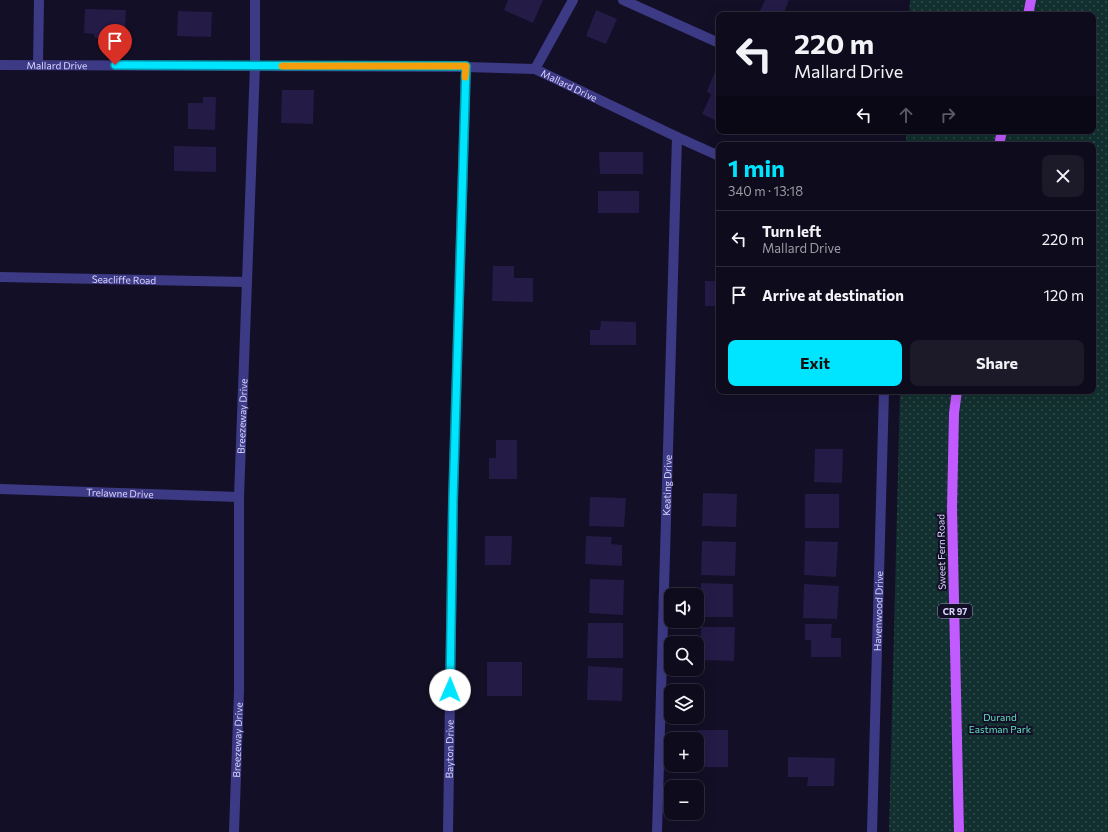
<!DOCTYPE html>
<html lang="en">
<head>
<meta charset="utf-8">
<style>
	body { margin:0; font-family:Commissioner,sans-serif; background:#1c1929; color:#f1f3f6; height:100vh; display:flex; flex-direction:column; font-size:15px; white-space:nowrap }
	* { box-sizing:border-box; margin:0 }
	p { font-size:13px; color:#9b9ba3 }
	.icon { flex:none; width:22px; height:22px; fill:none; stroke:currentColor; stroke-width:2; stroke-linecap:round; stroke-linejoin:round }
	.map { position:relative; flex:1; overflow:hidden }
	.panel { position:absolute; left:716px; top:142px; width:380px; height:252px; display:flex; flex-direction:column; background:#0e0b1c; border-radius:8px; box-shadow:0 4px 16px #0002,0 0 0 1px #2e2b3b }
	.panel>* { flex:none }
	.hud { position:absolute; left:716px; top:12px; width:380px; height:122px; border-radius:8px; box-shadow:0 4px 16px #0002,0 0 0 1px #2e2b3b; background:#0e0b1c; color:#f1f3f6; overflow:hidden }
	.buttons { position:absolute; left:664px; top:588px; display:grid; gap:8px }
	.buttons a { display:grid; place-items:center; width:40px; height:40px; border-radius:8px; background:#0e0b1c; box-shadow:0 4px 16px #0002,0 0 0 1px #2e2b3b; font-size:20px }
	.pin { position:absolute; display:grid; place-items:center; width:34px; height:34px; color:#fff; margin:-41px -17px; border-radius:50% 50% 50% 0; rotate:-45deg; box-shadow:0 0 4px #0007 }
	.pin .icon { rotate:45deg }
	.me { position:absolute; width:44px; margin:-22px; rotate:1deg; stroke-linejoin:round; filter:drop-shadow(0 0 3px #0008) }
	.turn { display:flex; align-items:center; gap:14px; height:84px; padding:0 12px; font-size:18px }
	.turn .icon { width:52px; height:52px; stroke-width:2.5 }
	.turn b { display:block; font-size:28px; line-height:34px }
	.lanes { display:flex; align-items:center; height:38px; padding:0 12px; background:#0003; justify-content:center; gap:20px; direction:ltr }
	.lanes .off { opacity:.35 }
	.round { display:grid; place-items:center; flex:none; width:42px; height:42px; border-radius:8px; background:#1c1929 }
	.headline { display:flex; align-items:center; justify-content:space-between; height:68px; padding:0 12px }
	h1 { font-size:24px; font-weight:700; line-height:30px; color:#00e5ff }
	.action { display:flex; gap:8px; margin-top:auto; padding:8px 12px }
	.action a { flex:1; height:46px; border-radius:8px; background:#00e5ff; color:#111; font-size:16px; font-weight:700; line-height:46px; text-align:center }
	.action a+a { background:#1c1929; color:#f1f3f6 }
	ul { padding:0; list-style:none }
	li { display:flex; align-items:center; gap:12px; height:56px; padding:0 12px; border-top:1px solid #2e2b3b }
	li div { flex:1 }
	li b { display:block; font-size:15px }
	li em { font-style:normal }
	.map>svg:first-child { display:block }
	.park { fill:url(#park-dots) }
	.building { fill:#241b47 }
	.lines { fill:none; stroke-linecap:round; stroke-linejoin:round }
	.street { stroke:#3d3a85; stroke-width:10 }
	.primary { stroke:#c25bff; stroke-width:10 }
	.route-casing { stroke:#0095a6; stroke-width:10 }
	.route { stroke:#00e5ff; stroke-width:7 }
	.slow { stroke:#f59e0b; stroke-width:7 }
	.labels { text-anchor:middle; dominant-baseline:central; stroke-width:4; stroke-linejoin:round; paint-order:stroke }
	.shield { fill:#130f26; stroke:#9e99be; stroke-width:1 }
	.shield-label { font-size:9px; font-weight:bold; fill:#d9d4ff }
	.street-label { font-size:10px; fill:#d9d4ff; stroke:#130f26 }
	.park-label { font-size:10px; fill:#5fe0c0; stroke:#130f26 }
</style>
</head>
<body>
<div class="map">
<svg width="1108" height="832" viewBox="0 0 1108 832">
	<defs>
		<pattern id="park-dots" width="8" height="8" patternUnits="userSpaceOnUse"><rect width="8" height="8" fill="#12302f"/><path d="M2 2h.1M6 6h.1" fill="none" stroke="#344d4e" stroke-width="1.8" stroke-linecap="round"/></pattern>
	</defs>
	<rect width="100%" height="100%" fill="#130f26"/>
	<path class="park" d="M 910,0 L 1108,0 L 1108,832 L 889,832 L 900,391 L 1093,391 L 1093,145 L 906,145 L 906,131 L 1093,131 L 1093,15 L 909,15 Z"/>
	<path class="building" d="M 508,0 L 543,0 L 533,23 L 504,10 Z
		M 765,0 L 789,0 L 783,15 L 758,15 Z
		M 85,9 L 126,10 L 125,33 L 112,32 L 112,38 L 95,38 L 94,34 L 84,33 Z
		M 596,10 L 617,19 L 606,44 L 586,36 Z
		M 178,11 L 212,12 L 211,37 L 177,36 Z
		M 717,67 L 719,68 L 719,116 L 717,121 L 702,114 L 711,95 L 707,91 Z
		M 282,90 L 314,90 L 313,124 L 281,123 Z
		M 203,97 L 216,97 L 215,130 L 188,129 L 188,103 L 203,103 Z
		M 174,146 L 216,147 L 216,172 L 174,171 Z
		M 599,152 L 643,152 L 643,174 L 600,174 Z
		M 598,191 L 639,191 L 639,213 L 598,213 Z
		M 493,266 L 514,266 L 514,278 L 533,278 L 533,302 L 492,301 Z
		M 705,281 L 719,281 L 719,306 L 705,306 Z
		M 601,321 L 636,322 L 636,345 L 590,345 L 590,330 L 600,330 Z
		M 496,440 L 517,440 L 517,479 L 489,479 L 489,458 L 496,458 Z
		M 815,449 L 843,449 L 842,483 L 814,482 Z
		M 703,493 L 737,494 L 736,527 L 702,526 Z
		M 805,494 L 839,494 L 839,528 L 805,528 Z
		M 590,497 L 626,498 L 624,527 L 589,526 Z
		M 485,536 L 512,536 L 511,565 L 485,565 Z
		M 586,536 L 612,537 L 611,544 L 622,545 L 622,566 L 585,564 Z
		M 702,541 L 736,542 L 735,576 L 701,575 Z
		M 805,541 L 838,542 L 836,577 L 804,575 Z
		M 590,579 L 624,580 L 623,615 L 589,613 Z
		M 701,583 L 733,584 L 733,617 L 701,617 Z
		M 804,584 L 839,586 L 837,619 L 803,618 Z
		M 588,623 L 623,623 L 623,658 L 587,658 Z
		M 805,624 L 832,624 L 831,638 L 841,638 L 841,657 L 811,657 L 811,640 L 805,640 Z
		M 701,627 L 735,627 L 734,661 L 700,660 Z
		M 487,662 L 522,662 L 522,696 L 487,696 Z
		M 588,666 L 623,668 L 622,701 L 587,700 Z
		M 698,730 L 728,730 L 728,767 L 698,767 Z
		M 788,757 L 835,758 L 834,786 L 807,786 L 808,777 L 788,777 Z"/>
	<g class="lines">
		<g class="street">
			<path d="M 623,0 L 719,43"/>
			<path id="s1" d="M 0,65 L 466,67 L 535,69 L 677,137 L 719,156"/>
			<path d="M 38,65 L 39,0"/>
			<path d="M 535,69 L 573,0"/>
			<path id="s2" d="M 0,277 L 247,282"/>
			<path id="s3" d="M 0,489 L 239,497"/>
			<path id="s4" d="M 234,832 L 239,691 L 239,497 L 255,65 L 255,0"/>
			<path id="s5" d="M 448,832 L 453,501 L 466,67"/>
			<path id="s6" d="M 657,832 L 677,137"/>
			<path id="s7" d="M 872,832 L 884,391"/>
		</g>
		<path class="primary" d="M 1028,15 L 1031,0
			M 999,145 L 1002,131
			M 957,391 L 954,413 L 952,508 L 959,832"/>
	</g>
	<g class="lines">
		<g class="route-casing">
			<path id="route" d="M 115,65 L 466,66 L 453,501 L 450,690"/>
		</g>
		<use href="#route" class="route"/>
		<path class="slow" d="M 282,66 L 466,66 L 465,77"/>
	</g>
	<g class="labels">
		<rect class="shield" x="938" y="604" width="34" height="14" rx="3"/>
		<g class="shield-label">
			<text x="955" y="611">CR 97</text>
		</g>
		<g class="street-label">
			<text stroke="none"><textPath href="#s1" startOffset="57">Mallard Drive</textPath></text>
			<text stroke="none"><textPath href="#s1" startOffset="573">Mallard Drive</textPath></text>
			<text stroke="none"><textPath href="#s2" startOffset="124">Seacliffe Road</textPath></text>
			<text stroke="none"><textPath href="#s4" startOffset="416">Breezeway Drive</textPath></text>
			<text stroke="none"><textPath href="#s6" startOffset="347">Keating Drive</textPath></text>
			<text stroke="none"><textPath href="#s3" startOffset="120">Trelawne Drive</textPath></text>
			<text transform="translate(941 552) rotate(-91)">Sweet Fern Road</text>
			<text stroke="none"><textPath href="#s7" startOffset="221">Havenwood Drive</textPath></text>
			<text stroke="none"><textPath href="#s4" startOffset="92">Breezeway Drive</textPath></text>
			<text stroke="none"><textPath href="#s5" startOffset="83">Bayton Drive</textPath></text>
		</g>
		<g class="park-label">
			<text x="1000" y="717">Durand<tspan x="1000" dy="12">Eastman Park</tspan></text>
		</g>
	</g>
</svg>
<div class="buttons">
<a><svg class="icon" aria-label="sound" viewBox="0 0 24 24"><path d="M4 9h4l5-4v14l-5-4H4zM17 9q2 3 0 6"/></svg></a>
<a><svg class="icon" aria-label="search" viewBox="0 0 24 24"><circle cx="10" cy="10" r="6"/><path d="M15 15l6 6"/></svg></a>
<a><svg class="icon" aria-label="layers" viewBox="0 0 24 24"><path d="M12 4l9 5-9 5-9-5zM3 14l9 5 9-5"/></svg></a>
<a>+</a>
<a>−</a>
</div>
<div class="pin" style="left:115px;top:65px;background:#d93025"><svg class="icon" aria-label="arrive" viewBox="0 0 24 24"><path d="M6 21V4h12l-3 4 3 4H6"/></svg></div>
<svg class="me" style="left:450px;top:690px" viewBox="-20 -20 40 40"><circle r="19" fill="#fff"/><path d="M0-13L10 11 0 6-10 11z" fill="#00e5ff"/></svg>
<div class="hud">
<div class="turn"><svg class="icon" aria-label="left" viewBox="0 0 24 24"><path d="M17 20v-9H6M10 6l-5 5 5 5"/></svg><div><b>220 m</b>Mallard Drive</div></div>
<div class="lanes"><svg class="icon" aria-label="left" viewBox="0 0 24 24"><path d="M17 20v-9H6M10 6l-5 5 5 5"/></svg><svg class="icon off" aria-label="ahead" viewBox="0 0 24 24"><path d="M12 20V5M6 11l6-6 6 6"/></svg><svg class="icon off" aria-label="right" viewBox="0 0 24 24"><path d="M7 20v-9h11M14 6l5 5-5 5"/></svg></div>
</div>
<section class="panel">
<div class="headline"><div><h1>1 min</h1><p>340 m · 13:18</p></div><a class="round"><svg class="icon" aria-label="close" viewBox="0 0 24 24"><path d="M6 6l12 12M18 6L6 18"/></svg></a></div>
<ul>
<li><svg class="icon" aria-label="left" viewBox="0 0 24 24"><path d="M17 20v-9H6M10 6l-5 5 5 5"/></svg><div><b>Turn left</b><p>Mallard Drive</p></div><em>220 m</em></li>
<li><svg class="icon" aria-label="arrive" viewBox="0 0 24 24"><path d="M6 21V4h12l-3 4 3 4H6"/></svg><div><b>Arrive at destination</b></div><em>120 m</em></li>
</ul>
<div class="action"><a>Exit</a><a>Share</a></div>
</section>
</div>
</body>
</html>
